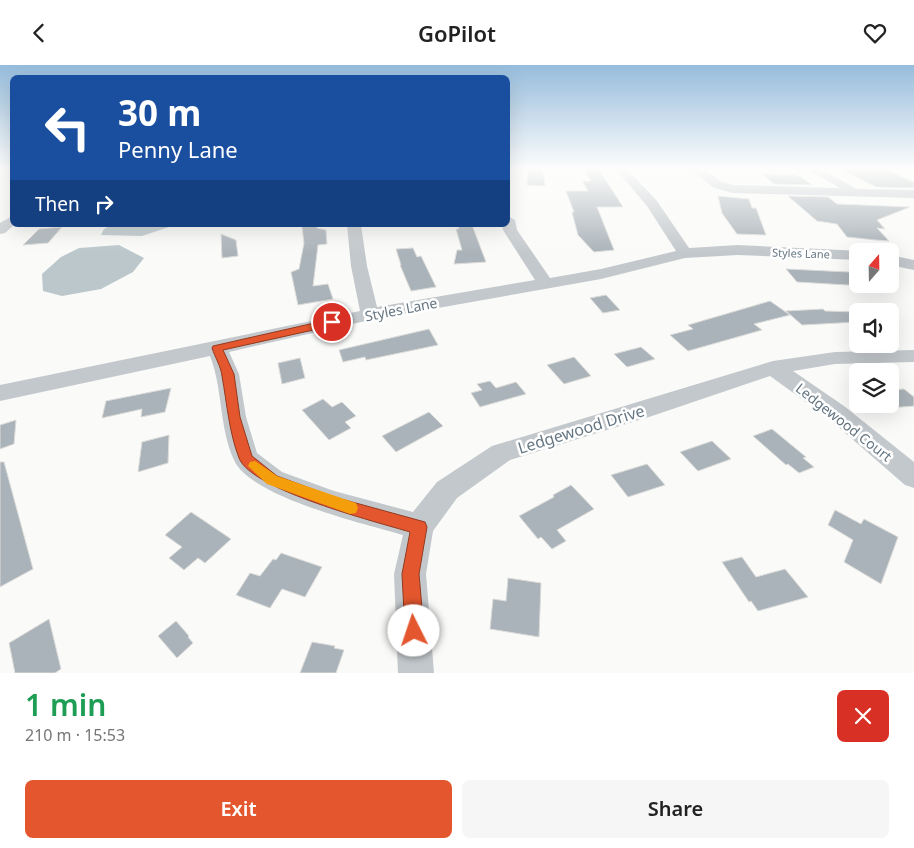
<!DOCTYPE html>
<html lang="en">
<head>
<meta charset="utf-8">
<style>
	body { margin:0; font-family:"Noto Sans",sans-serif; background:#f6f6f6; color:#222; height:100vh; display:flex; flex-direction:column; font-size:19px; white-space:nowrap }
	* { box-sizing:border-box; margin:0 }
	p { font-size:16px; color:#767676 }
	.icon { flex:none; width:28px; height:28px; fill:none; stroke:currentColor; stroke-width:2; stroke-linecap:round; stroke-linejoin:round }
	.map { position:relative; height:608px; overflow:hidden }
	.details { display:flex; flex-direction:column; background:#fff; flex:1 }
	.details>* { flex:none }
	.top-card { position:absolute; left:10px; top:10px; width:500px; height:152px; border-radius:8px; box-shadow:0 5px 20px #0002; background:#1a4fa0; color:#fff; overflow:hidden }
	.needle { width:32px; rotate:20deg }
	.fabs { position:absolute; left:849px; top:178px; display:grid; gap:10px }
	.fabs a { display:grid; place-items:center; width:50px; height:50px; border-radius:8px; background:#fff; box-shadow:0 5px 20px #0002; font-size:25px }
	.pin { position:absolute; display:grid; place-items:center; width:42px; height:42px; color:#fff; margin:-21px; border:2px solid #fff; border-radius:50%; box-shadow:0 1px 5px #0007 }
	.me { position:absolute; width:55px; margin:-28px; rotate:356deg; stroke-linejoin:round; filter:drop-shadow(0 0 4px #0008) }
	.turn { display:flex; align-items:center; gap:18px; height:105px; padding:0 25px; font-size:22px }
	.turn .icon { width:65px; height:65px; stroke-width:2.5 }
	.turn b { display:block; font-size:35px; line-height:42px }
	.then { display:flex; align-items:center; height:48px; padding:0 25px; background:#0003; gap:10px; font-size:19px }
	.round { display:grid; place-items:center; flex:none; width:52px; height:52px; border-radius:8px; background:#f6f6f6 }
	.summary { display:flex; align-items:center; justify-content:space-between; height:85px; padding:0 25px }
	h1 { font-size:30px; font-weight:600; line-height:38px; color:#1e9e55 }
	.action { display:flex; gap:10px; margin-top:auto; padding:10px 25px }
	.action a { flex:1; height:58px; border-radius:8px; background:#e4572e; color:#fff; font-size:20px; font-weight:600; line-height:58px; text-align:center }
	.action a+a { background:#f6f6f6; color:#222 }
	header { display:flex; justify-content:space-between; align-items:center; height:65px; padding:0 25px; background:#fff; font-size:22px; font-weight:600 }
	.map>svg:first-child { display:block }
	.water { fill:#bbc7cb }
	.building { fill:#aab3b9; stroke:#dcdcda }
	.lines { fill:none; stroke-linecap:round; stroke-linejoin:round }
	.minor { fill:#c3c8cc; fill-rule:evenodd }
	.route { fill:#e4572e; stroke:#94391e }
	.slow { fill:#f59e0b }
	.labels { text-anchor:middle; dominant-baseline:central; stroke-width:5; stroke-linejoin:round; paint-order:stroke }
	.far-street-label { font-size:11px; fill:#657683; stroke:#fff }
	.street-label { font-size:14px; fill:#657683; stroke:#fff }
	.near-street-label { font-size:16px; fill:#657683; stroke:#fff }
</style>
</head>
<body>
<header><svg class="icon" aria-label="back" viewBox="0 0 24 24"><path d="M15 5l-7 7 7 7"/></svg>GoPilot<svg class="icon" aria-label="heart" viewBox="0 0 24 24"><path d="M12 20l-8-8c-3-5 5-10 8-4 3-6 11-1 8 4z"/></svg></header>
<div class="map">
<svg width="914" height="608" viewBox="0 0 914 608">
	<rect width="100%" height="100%" fill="#fafaf8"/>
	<path class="water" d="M 111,160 L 175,160 L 142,171 L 101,170 L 104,164 Z
		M 119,180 L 144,193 L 133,207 L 101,224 L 62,231 L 43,226 L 42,209 L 61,192 L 79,183 Z"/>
	<path class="building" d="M 528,103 L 543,103 L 545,121 L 527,120 Z
		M 583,103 L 598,103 L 623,142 L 597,142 L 614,185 L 594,187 L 578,170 L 572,147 L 574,147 L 566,126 L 588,126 L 582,116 L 591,116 Z
		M 838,103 L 882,103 L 914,117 L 914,123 L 876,122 Z
		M 762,109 L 793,110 L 801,112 L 812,120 L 774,119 Z
		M 718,131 L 749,134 L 752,143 L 756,143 L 766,170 L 737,169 L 722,148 Z
		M 788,131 L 828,132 L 837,139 L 910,142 L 877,155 L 885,164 L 877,163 L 889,176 L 876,175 L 847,172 L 837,159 L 817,156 Z
		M 304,160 L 317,160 L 317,163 L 326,165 L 327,179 L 318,180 L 313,221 L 328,219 L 333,234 L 298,240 L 291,207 L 299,204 L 304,178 L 302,162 Z
		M 458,160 L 472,160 L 486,197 L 454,199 L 457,185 L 462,185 L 456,164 L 459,164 Z
		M 62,162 L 48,178 L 23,180 L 39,164 Z
		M 221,169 L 236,175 L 238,191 L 222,193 Z
		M 413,183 L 417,192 L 421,191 L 436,222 L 411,226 L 400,200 L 401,200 L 396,184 Z
		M 786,204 L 849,207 L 858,215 L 858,219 L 864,221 L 797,217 Z
		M 606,230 L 620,245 L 603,248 L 590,233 Z
		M 770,236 L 790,250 L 754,259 L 762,265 L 688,286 L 670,270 L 693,264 L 688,260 Z
		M 823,244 L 825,246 L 858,247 L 858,257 L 802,260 L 786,246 Z
		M 429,264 L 438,280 L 366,295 L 365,292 L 343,297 L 339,285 Z
		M 641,282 L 655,294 L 627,302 L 614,289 Z
		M 574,292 L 591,311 L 564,319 L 547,300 Z
		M 300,293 L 305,313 L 282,319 L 278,298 Z
		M 490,316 L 496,323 L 516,317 L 526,329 L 480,342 L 471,328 L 482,325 L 477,319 Z
		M 171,323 L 165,347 L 141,352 L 142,344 L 102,353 L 106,336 Z
		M 904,324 L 914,332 L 914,341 L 890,343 L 890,325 Z
		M 323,334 L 332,342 L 342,337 L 356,351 L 345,357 L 351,363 L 329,375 L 302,345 Z
		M 429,347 L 443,361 L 396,387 L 382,371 Z
		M 16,355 L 14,379 L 0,384 L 0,360 Z
		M 772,364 L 806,392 L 803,393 L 814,402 L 799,408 L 788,399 L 786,400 L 753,371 Z
		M 169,370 L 168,398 L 138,407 L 142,377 Z
		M 712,376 L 731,394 L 698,406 L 680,387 Z
		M 0,397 L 4,397 L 33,504 L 0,522 Z
		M 647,399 L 665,420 L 628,432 L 611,410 Z
		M 571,420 L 594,444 L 557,465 L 566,476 L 552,484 L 541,472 L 538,474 L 519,451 L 554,432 L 553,430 Z
		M 835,445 L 861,459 L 864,454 L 898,472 L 881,519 L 844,497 L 853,475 L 828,460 Z
		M 191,447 L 231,474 L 205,498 L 198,493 L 184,505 L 169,493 L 182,482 L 165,470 Z
		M 281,488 L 322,502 L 305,532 L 282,524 L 270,543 L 236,530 L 250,508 L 260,511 L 273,494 L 276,495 Z
		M 742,492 L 756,512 L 785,504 L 808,532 L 758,546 L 751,536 L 749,537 L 722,497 Z
		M 508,513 L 541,518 L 539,572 L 490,564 L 493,534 L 506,536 Z
		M 49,554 L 61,604 L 55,608 L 15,608 L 9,578 Z
		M 176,556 L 189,571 L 188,572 L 193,578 L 177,593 L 158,571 Z
		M 312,577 L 335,581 L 334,583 L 344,585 L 336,608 L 300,608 Z"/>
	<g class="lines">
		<path class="minor" d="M 615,103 L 626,103 L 657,136 L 689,183 L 738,180 L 862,186 L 858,186 L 858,195 L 738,190 L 685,193 L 601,214 L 370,255 L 229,287 L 239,309 L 246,352 L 257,388 L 282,407 L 334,426 L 413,447 L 437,417 L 492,381 L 773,296 L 835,287 L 914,285 L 914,297 L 835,299 L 793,306 L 844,341 L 914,397 L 914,423 L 905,420 L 828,353 L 770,311 L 652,351 L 510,395 L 457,433 L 433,466 L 426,509 L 434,608 L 398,608 L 394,509 L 403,470 C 365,459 250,432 234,395 C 219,362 223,324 210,291 L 0,336 L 0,320 L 360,246 L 351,201 L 347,160 L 361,160 L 367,201 L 377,242 L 535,215 L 503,165 L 502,160 L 508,160 L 508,151 L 515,155 L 517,165 L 550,213 L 601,204 L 676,186 L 647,141 Z
			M 689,103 L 702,103 L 722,117 L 733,120 L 840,123 L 805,103 L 819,103 L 857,124 L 914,125 L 914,133 L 733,128 L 714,123 Z
			M 12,151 L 12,160 L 14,160 L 5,168 L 0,169 L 0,158 Z
			M 890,190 L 914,195 L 914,205 L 890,200 Z"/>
	</g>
	<linearGradient id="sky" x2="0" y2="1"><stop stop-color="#96bcdc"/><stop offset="0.55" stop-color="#fdfdfc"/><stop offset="1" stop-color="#fdfdfc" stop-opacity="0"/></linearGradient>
	<rect width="914" height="188" fill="url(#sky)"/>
	<path class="route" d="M 332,254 L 337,257 L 336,260 L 223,285 L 234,309 L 240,352 L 252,391 L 277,411 L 334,432 L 425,457 L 427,462 L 419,509 L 424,566 L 421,573 L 414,576 L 408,573 L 405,566 L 402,509 L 410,467 C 377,457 251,425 239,393 C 229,367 227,339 222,311 C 221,302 215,292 212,283 L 213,281 Z"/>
	<path class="slow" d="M 255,396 L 277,411 L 356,438 L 358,443 L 356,448 L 350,449 L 267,419 L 248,401 L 250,397 Z"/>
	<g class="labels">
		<g class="far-street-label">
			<text transform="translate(801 188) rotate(2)">Styles Lane</text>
		</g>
		<g class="street-label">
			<text transform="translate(401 244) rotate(-11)">Styles Lane</text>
			<text transform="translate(844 357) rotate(38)">Ledgewood Court</text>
		</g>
		<g class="near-street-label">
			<text transform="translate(581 364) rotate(-17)">Ledgewood Drive</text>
		</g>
	</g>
</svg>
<div class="fabs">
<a><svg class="needle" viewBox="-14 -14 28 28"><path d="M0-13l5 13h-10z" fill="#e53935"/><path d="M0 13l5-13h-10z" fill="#767676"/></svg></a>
<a><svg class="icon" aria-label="sound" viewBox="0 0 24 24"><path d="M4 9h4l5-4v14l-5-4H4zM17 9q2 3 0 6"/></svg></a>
<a><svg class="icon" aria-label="layers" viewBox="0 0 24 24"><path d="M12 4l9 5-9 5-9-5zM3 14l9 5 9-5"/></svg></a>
</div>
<div class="pin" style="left:332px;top:257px;background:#d93025"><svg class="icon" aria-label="arrive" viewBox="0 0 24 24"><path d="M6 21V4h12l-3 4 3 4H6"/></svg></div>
<svg class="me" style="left:414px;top:566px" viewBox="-20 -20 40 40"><circle r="19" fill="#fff"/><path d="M0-13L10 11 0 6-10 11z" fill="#e4572e"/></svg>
<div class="top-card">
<div class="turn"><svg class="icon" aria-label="left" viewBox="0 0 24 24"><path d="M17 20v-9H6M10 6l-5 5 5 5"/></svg><div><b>30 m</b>Penny Lane</div></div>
<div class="then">Then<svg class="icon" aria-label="right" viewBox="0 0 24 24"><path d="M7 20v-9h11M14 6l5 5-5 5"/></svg></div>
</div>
</div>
<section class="details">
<div class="summary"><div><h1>1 min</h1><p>210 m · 15:53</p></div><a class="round" style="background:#d93025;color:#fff"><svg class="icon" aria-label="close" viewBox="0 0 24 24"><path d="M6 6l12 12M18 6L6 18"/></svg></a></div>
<div class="action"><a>Exit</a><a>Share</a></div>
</section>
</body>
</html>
